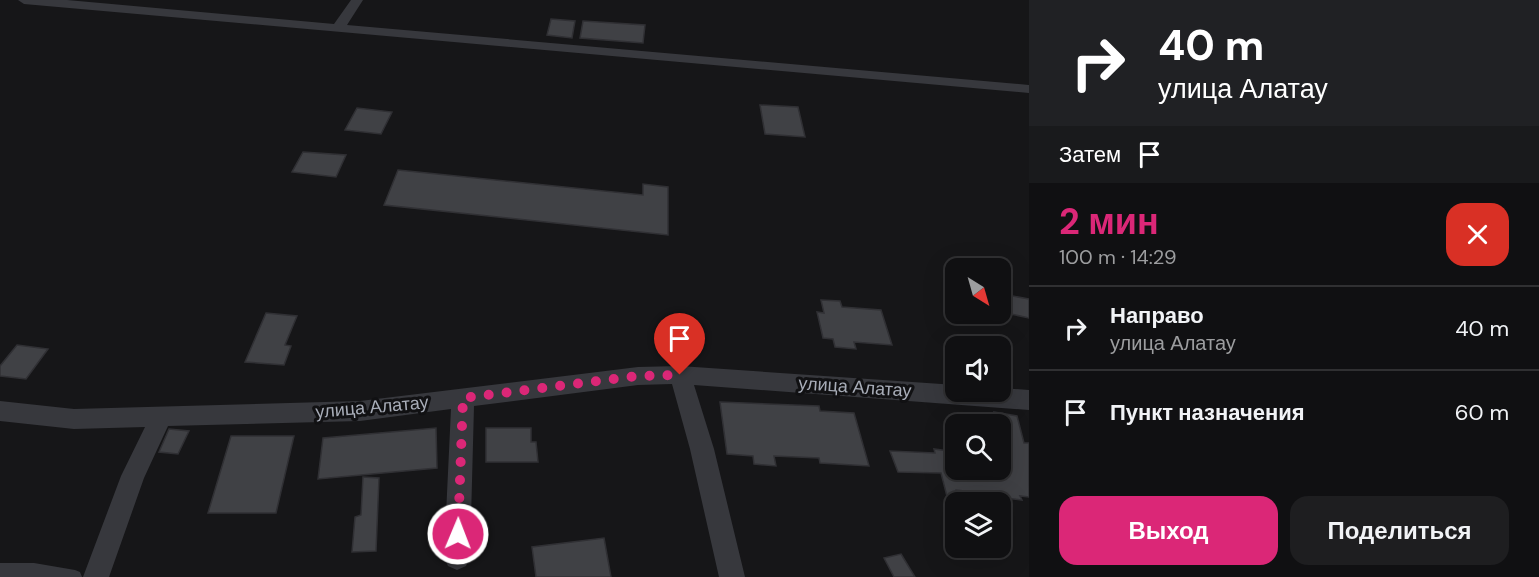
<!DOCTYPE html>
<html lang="ru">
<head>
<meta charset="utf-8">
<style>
	body { margin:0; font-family:"DM Sans",sans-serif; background:#1e1e20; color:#f1f3f6; height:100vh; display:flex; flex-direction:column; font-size:22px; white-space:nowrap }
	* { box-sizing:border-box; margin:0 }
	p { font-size:20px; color:#9c9d9f }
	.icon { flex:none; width:33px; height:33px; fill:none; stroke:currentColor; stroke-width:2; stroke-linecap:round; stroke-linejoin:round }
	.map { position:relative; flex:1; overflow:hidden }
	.details { display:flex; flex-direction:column; background:#101012; width:510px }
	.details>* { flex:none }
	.hud { background:#202124; color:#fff; overflow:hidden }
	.needle { width:39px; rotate:143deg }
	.buttons { position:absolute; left:945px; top:258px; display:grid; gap:12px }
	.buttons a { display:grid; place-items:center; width:66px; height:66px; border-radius:12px; background:#101012; box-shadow:0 6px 24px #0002,0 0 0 2px #303032; font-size:30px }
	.pin { position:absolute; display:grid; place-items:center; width:51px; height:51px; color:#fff; margin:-62px -26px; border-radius:50% 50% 50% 0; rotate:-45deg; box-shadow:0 0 6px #0007 }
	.pin .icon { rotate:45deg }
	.me { position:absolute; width:66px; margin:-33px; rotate:1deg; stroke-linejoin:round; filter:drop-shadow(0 0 4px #0008) }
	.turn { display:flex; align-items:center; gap:21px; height:126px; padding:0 30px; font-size:27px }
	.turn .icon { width:78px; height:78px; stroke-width:2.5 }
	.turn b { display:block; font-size:42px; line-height:51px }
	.then { display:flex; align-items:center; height:57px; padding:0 30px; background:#0003; gap:12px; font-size:22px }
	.round { display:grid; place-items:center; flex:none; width:63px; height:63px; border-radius:18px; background:#1e1e20 }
	.head { display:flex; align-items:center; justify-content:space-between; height:102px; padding:0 30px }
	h1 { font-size:36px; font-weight:700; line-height:45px; color:#db2777 }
	.action { display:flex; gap:12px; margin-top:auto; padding:12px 30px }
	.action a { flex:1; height:69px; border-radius:18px; background:#db2777; color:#fff; font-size:24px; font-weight:700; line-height:69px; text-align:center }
	.action a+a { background:#1e1e20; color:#f1f3f6 }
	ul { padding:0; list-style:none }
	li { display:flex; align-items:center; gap:18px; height:84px; padding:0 30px; border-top:2px solid #303032 }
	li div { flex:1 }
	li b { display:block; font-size:22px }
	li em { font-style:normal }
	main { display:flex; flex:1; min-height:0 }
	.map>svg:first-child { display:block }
	.building { fill:#404145; stroke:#303034; stroke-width:1.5 }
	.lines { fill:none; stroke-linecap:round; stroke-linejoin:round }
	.lane { fill:#37383d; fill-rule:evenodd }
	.street { fill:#37383d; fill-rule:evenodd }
	.route { stroke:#db2777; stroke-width:10; stroke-dasharray:0 18 }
	.labels { text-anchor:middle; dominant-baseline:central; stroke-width:6; stroke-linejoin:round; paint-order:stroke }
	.street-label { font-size:18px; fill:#a8adb8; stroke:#111113 }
</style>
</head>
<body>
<main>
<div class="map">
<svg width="1029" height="577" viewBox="0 0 1029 577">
	<rect width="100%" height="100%" fill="#161618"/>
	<path class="building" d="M 551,19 L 575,21 L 572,38 L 547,35 Z
		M 583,21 L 645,25 L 643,43 L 580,38 Z
		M 760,105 L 798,107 L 805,137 L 765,134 Z
		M 357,108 L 392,112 L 381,134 L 345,130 Z
		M 303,152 L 346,155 L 336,177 L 292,172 Z
		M 398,170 L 643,195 L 643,184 L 668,187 L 668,235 L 384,205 Z
		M 1007,295 L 1029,299 L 1029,318 L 1011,314 Z
		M 821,300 L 840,301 L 842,307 L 881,310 L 892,345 L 854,342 L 856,349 L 835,347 L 833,339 L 823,338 L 817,312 L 824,313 Z
		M 266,313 L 297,316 L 285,345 L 291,346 L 284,365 L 245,362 Z
		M 17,345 L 48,349 L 26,379 L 0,376 L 0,366 Z
		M 720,402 L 819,406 L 820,411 L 854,413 L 869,466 L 820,463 L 819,458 L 774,456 L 776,466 L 754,464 L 753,456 L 727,454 Z
		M 994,412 L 1017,416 L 1024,443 L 1029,443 L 1029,497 L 1020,496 L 1022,500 L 995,497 L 994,494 L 956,490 L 956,507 L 950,508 L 941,473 L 898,472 L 890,451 L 935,453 L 934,449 L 956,452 L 956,470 L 1000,470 L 1000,424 L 997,424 Z
		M 436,428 L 437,468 L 318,479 L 323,438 Z
		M 486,428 L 531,428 L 531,442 L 536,442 L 538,462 L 486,462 Z
		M 169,429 L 189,431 L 178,454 L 159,452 Z
		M 231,436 L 294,436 L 276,513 L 208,513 Z
		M 363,477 L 379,478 L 376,551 L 352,552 L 355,517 L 361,515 Z
		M 604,538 L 611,577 L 536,577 L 532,547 Z
		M 901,554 L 915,577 L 894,577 L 884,558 Z"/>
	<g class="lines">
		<path class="lane" d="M 0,563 L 34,563 L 75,570 L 80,572 L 82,577 L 0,577 Z"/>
		<path class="street" d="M 18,0 L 67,0 L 334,24 L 351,0 L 363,0 L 347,25 L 1029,85 L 1029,93 L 24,4 Z
			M 680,366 L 956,385 L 956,392 L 1000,392 L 1000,388 L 1029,390 L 1029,410 L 694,385 L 714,449 L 745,577 L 719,577 L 690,449 L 672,384 L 638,385 L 474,406 L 470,557 L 466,566 L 457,570 L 448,566 L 444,557 L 451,409 L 360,421 L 168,426 L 144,478 L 109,577 L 83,577 L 121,476 L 145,427 L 74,429 L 0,421 L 0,401 L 74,409 L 360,401 L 638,367 Z"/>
	</g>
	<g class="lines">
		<path class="route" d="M 458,534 L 463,398 L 638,376 L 680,375"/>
	</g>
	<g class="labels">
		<g class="street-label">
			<text transform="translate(855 387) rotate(4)">улица Алатау</text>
			<text transform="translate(372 407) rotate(-5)">улица Алатау</text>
		</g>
	</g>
</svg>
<div class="buttons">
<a><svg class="needle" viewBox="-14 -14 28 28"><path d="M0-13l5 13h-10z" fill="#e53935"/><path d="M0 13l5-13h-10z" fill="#9c9d9f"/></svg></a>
<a><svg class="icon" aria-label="sound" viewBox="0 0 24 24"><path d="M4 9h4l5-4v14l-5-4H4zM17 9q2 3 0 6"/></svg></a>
<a><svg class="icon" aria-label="search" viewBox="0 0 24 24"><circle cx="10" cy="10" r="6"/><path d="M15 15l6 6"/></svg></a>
<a><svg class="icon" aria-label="layers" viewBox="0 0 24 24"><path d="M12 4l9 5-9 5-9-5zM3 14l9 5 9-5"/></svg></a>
</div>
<div class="pin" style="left:680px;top:375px;background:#d93025"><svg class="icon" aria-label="arrive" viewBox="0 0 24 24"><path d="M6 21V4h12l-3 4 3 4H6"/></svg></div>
<svg class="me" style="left:458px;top:534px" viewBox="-20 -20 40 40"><circle r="17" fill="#db2777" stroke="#fff" stroke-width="3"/><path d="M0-11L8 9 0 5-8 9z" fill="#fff"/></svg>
</div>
<section class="details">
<div class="hud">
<div class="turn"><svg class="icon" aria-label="right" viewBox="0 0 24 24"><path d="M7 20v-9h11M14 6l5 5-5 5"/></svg><div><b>40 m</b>улица Алатау</div></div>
<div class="then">Затем<svg class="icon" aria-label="arrive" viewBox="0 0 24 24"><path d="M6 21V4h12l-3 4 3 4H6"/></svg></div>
</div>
<div class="head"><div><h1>2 мин</h1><p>100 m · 14:29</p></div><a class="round" style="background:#d93025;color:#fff"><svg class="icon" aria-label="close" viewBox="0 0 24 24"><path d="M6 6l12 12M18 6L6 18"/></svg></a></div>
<ul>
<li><svg class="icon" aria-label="right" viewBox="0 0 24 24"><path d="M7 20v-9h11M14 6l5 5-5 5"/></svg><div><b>Направо</b><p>улица Алатау</p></div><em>40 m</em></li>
<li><svg class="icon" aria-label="arrive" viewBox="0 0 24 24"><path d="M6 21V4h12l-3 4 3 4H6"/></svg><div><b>Пункт назначения</b></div><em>60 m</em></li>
</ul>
<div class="action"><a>Выход</a><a>Поделиться</a></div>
</section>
</main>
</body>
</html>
